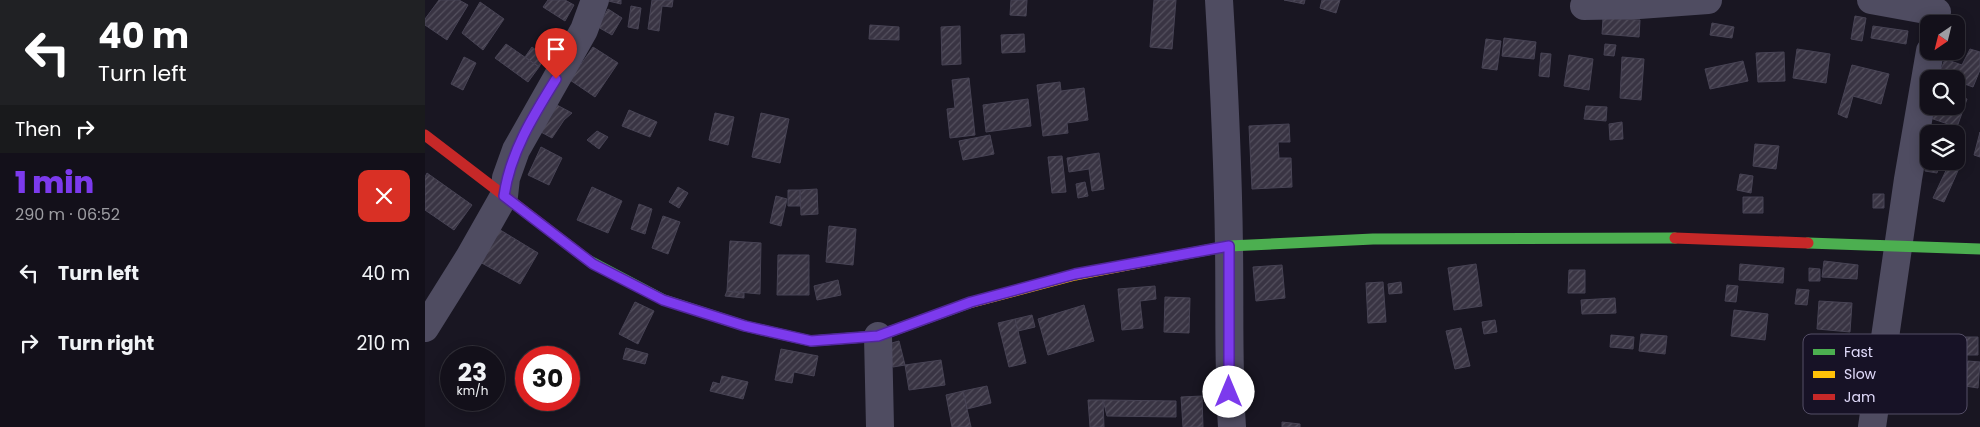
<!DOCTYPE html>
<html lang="en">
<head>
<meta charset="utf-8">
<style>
	body { margin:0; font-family:Poppins,sans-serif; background:#201e27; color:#f1f3f6; height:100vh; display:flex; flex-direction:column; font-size:19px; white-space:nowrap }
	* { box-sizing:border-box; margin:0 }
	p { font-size:16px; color:#9d9da2 }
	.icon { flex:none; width:28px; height:28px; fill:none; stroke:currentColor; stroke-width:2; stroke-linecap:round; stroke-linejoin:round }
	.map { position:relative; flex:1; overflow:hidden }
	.details { display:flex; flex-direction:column; background:#13101a; width:425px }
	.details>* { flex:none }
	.top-card { background:#202124; color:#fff; overflow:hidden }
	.needle { width:32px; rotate:215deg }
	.controls { position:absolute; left:1495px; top:15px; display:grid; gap:10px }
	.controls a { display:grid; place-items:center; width:45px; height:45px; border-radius:10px; background:#13101a; box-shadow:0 2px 12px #0003,0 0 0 1px #323039; font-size:25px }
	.speed { position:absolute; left:15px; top:346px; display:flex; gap:10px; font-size:25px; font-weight:700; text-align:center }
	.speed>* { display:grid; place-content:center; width:65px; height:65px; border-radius:50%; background:#13101a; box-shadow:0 2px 12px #0003,0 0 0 1px #323039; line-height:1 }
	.speed small { font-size:12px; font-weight:400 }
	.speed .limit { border:8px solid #d22; background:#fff; color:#111 }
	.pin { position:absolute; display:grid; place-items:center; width:42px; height:42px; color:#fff; margin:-51px -21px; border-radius:50% 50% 50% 0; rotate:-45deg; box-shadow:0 0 5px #0007 }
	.pin .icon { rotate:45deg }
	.me { position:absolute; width:55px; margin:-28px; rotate:0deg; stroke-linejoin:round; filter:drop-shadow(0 0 4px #0008) }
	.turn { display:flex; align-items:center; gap:18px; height:105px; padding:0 15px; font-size:22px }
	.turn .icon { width:65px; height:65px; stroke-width:2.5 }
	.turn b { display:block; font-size:35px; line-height:42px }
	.then { display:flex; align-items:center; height:48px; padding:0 15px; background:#0003; gap:10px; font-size:19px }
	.round { display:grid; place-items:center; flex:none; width:52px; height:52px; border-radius:10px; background:#201e27 }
	.summary { display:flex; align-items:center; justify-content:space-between; height:85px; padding:0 15px }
	h1 { font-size:30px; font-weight:800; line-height:38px; color:#7c3aed }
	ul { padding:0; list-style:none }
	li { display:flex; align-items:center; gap:15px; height:70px; padding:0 15px }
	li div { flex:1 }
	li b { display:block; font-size:19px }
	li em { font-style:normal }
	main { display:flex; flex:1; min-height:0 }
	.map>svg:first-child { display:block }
	.building { fill:url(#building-hatch); stroke:#474354 }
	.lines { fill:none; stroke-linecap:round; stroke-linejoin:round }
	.street { stroke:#4f4c61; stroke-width:28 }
	.fast { stroke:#4caf50; stroke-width:11 }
	.slow { stroke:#ffc107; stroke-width:11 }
	.jam { stroke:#c62828; stroke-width:11 }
	.route-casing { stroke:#51269a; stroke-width:12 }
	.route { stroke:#7c3aed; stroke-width:9 }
	.key { fill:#171226; stroke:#544e66; stroke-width:1 }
	.key-label { font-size:14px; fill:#e1dbfb }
</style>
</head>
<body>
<main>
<section class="details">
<div class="top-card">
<div class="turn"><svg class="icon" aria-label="left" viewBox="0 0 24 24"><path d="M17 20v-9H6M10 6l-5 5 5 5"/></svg><div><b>40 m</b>Turn left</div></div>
<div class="then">Then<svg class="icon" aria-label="right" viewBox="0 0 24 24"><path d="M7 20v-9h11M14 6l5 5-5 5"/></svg></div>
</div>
<div class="summary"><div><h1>1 min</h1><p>290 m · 06:52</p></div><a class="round" style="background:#d93025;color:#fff"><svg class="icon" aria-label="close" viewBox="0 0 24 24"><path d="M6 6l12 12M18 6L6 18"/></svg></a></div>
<ul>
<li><svg class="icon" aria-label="left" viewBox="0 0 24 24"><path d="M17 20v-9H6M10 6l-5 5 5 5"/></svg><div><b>Turn left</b></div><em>40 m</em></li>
<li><svg class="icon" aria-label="right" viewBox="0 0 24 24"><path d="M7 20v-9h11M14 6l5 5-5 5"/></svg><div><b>Turn right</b></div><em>210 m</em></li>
</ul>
</section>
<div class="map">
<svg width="1555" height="427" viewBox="0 0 1555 427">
	<defs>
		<pattern id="building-hatch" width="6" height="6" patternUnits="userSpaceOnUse" patternTransform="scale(1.25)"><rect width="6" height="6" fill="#393443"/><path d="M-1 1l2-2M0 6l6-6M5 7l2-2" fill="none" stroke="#55515f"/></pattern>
	</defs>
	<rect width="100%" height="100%" fill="#191622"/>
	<path class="building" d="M 14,0 L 34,0 L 43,5 L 22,40 L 0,25 L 0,19 Z
		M 123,0 L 140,0 L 149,5 L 140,21 L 118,7 Z
		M 179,0 L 196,0 L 196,4 Z
		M 227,0 L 248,0 L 247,7 L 237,6 L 234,31 L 223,29 Z
		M 586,0 L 602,0 L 601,16 L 585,15 Z
		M 729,0 L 751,0 L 747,49 L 725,47 Z
		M 859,0 L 880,0 L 879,4 Z
		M 897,0 L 915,0 L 911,13 L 895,8 Z
		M 55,2 L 79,19 L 58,50 L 37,33 Z
		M 206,6 L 216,8 L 213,29 L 203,27 Z
		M 183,9 L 197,18 L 187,35 L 173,27 Z
		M 1430,16 L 1441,18 L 1437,41 L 1426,39 Z
		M 1178,18 L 1215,20 L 1214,37 L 1177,34 Z
		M 1287,23 L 1309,27 L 1307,38 L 1285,35 Z
		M 445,25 L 474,27 L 474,40 L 444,39 Z
		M 535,26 L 536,64 L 517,65 L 516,27 Z
		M 1448,26 L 1483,31 L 1481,44 L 1446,38 Z
		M 599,34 L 600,52 L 577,53 L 576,35 Z
		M 1079,38 L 1111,42 L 1109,59 L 1077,56 Z
		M 1061,39 L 1076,41 L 1072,70 L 1057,68 Z
		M 81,44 L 114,67 L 103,82 L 70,58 Z
		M 1180,44 L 1191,45 L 1189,56 L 1179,55 Z
		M 107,47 L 120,57 L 114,67 L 100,57 Z
		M 168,47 L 193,63 L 170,97 L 145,80 Z
		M 1372,49 L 1405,54 L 1401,83 L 1368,78 Z
		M 1545,49 L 1555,52 L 1555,70 L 1548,87 L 1531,81 L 1531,79 L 1514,74 L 1520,59 L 1537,65 Z
		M 1359,52 L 1360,81 L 1333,82 L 1331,53 Z
		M 1116,53 L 1126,54 L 1124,77 L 1114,76 Z
		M 1144,55 L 1168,59 L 1164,90 L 1139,86 Z
		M 39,57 L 51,63 L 38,90 L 26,84 Z
		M 1197,57 L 1219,59 L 1216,100 L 1195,98 Z
		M 1318,61 L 1323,81 L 1285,89 L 1280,69 Z
		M 1427,65 L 1464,74 L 1456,104 L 1428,96 L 1422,118 L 1413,114 Z
		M 544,78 L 550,135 L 525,138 L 522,109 L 530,108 L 527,80 Z
		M 635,82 L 636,91 L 659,88 L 663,120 L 642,123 L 643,133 L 618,136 L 612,85 Z
		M 1531,95 L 1542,99 L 1532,127 L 1502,117 L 1506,106 L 1531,106 Z
		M 603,99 L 606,126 L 561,132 L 558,105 Z
		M 130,104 L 147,113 L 139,120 L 127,138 L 114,131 Z
		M 1161,106 L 1182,107 L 1181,121 L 1159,119 Z
		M 204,110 L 232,122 L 225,137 L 197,126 Z
		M 290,113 L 309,117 L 303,145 L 284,140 Z
		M 336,113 L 364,119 L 355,163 L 327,157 Z
		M 1197,122 L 1198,139 L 1185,140 L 1184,124 Z
		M 864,124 L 865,142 L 853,142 L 854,158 L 866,158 L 867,187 L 827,189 L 824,126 Z
		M 172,131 L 183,137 L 174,149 L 162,140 Z
		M 1555,132 L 1555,157 L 1549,155 Z
		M 565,135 L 569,154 L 538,160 L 534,141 Z
		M 1330,144 L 1354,146 L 1351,169 L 1328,166 Z
		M 116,147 L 137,158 L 124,185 L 103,175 Z
		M 1504,152 L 1504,161 L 1515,161 L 1512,173 L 1500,171 Z
		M 674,153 L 679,189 L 667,191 L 664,169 L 644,172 L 642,158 Z
		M 637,156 L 641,192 L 627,193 L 623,157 Z
		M 1525,162 L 1535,166 L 1519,202 L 1508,198 Z
		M 2,173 L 47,205 L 29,230 L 0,210 L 0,177 Z
		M 1315,174 L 1328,176 L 1326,193 L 1312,190 Z
		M 660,182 L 663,196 L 653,198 L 651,184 Z
		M 167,187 L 197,201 L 183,233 L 152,220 Z
		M 253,187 L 263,193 L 254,208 L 244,202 Z
		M 392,189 L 393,214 L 376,215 L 375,190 Z
		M 363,190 L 375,190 L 375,206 L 363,206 Z
		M 1448,194 L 1459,194 L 1459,208 L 1448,208 Z
		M 351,196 L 362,199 L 356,226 L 345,223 Z
		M 1318,197 L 1338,197 L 1338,213 L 1318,213 Z
		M 214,204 L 227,209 L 220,234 L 206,229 Z
		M 238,216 L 255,222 L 243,254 L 227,248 Z
		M 404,226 L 431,229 L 428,265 L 401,262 Z
		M 72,228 L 113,253 L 95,284 L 53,261 Z
		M 305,241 L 336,243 L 335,294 L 302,291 Z
		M 353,255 L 384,255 L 384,295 L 352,295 Z
		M 1399,261 L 1433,265 L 1432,279 L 1397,277 Z
		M 1051,264 L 1057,306 L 1029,310 L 1023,268 Z
		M 1315,264 L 1359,268 L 1358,283 L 1314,280 Z
		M 857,265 L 860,298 L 831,301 L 828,267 Z
		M 1384,268 L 1395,269 L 1395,281 L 1384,281 Z
		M 1144,270 L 1160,270 L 1160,293 L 1143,293 Z
		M 413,280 L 416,295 L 392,300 L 389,286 Z
		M 958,282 L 961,322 L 943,323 L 941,283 Z
		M 976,282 L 977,293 L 964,294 L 963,284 Z
		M 1302,285 L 1313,286 L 1311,302 L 1300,301 Z
		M 730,286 L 731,299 L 715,301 L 718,328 L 697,330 L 693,289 Z
		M 1372,289 L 1384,290 L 1382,305 L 1370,304 Z
		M 302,291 L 319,293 L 319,298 L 300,296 Z
		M 740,297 L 765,298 L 764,333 L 739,332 Z
		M 1190,298 L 1191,313 L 1157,314 L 1156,300 Z
		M 1394,301 L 1427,303 L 1425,332 L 1392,329 Z
		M 210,302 L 229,311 L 213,344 L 194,334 Z
		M 659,305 L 669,341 L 623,355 L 613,319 Z
		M 1309,310 L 1343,314 L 1340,340 L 1306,336 Z
		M 607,315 L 610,327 L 593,331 L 590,319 Z
		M 590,319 L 601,363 L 584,367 L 573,323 Z
		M 1070,320 L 1072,332 L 1059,334 L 1057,322 Z
		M 1036,328 L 1045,366 L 1030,369 L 1021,331 Z
		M 1216,334 L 1242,336 L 1240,354 L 1214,351 Z
		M 1186,335 L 1209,337 L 1208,349 L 1185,347 Z
		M 1539,337 L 1553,337 L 1553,355 L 1538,355 Z
		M 474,341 L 480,365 L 468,367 L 463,344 Z
		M 201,348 L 223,354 L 220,364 L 198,359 Z
		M 356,349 L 393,356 L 389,376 L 369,372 L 367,383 L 350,380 Z
		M 516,360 L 520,385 L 484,390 L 480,365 Z
		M 1543,361 L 1555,362 L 1553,388 L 1540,386 Z
		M 297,376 L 323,382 L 318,399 L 285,391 L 288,382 L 295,384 Z
		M 562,386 L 566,403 L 542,409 L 538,391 Z
		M 538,391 L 546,427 L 527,427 L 521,395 Z
		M 777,396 L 778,427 L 758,427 L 756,397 Z
		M 663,400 L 678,400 L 679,427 L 665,427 Z
		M 678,400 L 751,401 L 751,417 L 682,416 Z
		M 857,422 L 875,424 L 875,427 L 857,427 Z"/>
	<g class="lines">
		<path class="street" d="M 794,0 C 799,82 803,165 804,248 C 805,308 803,367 807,427
			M 1446,0 L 1512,12
			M 1159,6 L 1214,5 L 1283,0
			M 0,328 L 45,256 L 79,196 L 81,178 L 91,150 L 159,30 L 170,0
			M 453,336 L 455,427
			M 1447,427 L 1483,179 L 1505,51"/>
		<path class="fast" d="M 1383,243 L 1555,249
			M 163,260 L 239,300 L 320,326 L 386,341 L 453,336 L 544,303
			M 723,261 L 804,246 L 948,239 L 1250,238"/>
		<path class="slow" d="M 544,303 L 650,275 L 723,261"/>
		<path class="jam" d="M 0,135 L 163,260
			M 1250,238 L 1383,243"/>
	</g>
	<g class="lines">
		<g class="route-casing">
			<path id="route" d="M 131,79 C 108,116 85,153 79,196 L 168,264 L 238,300 L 320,326 L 386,341 L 453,336 L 546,302 L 650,274 L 804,246 L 804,392"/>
		</g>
		<use href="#route" class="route"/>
	</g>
	<rect x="1378" y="334" width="164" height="80" rx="8" class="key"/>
	<rect x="1388" y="349" width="22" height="6" fill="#4caf50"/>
	<rect x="1388" y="371" width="22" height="7" fill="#ffc107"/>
	<rect x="1388" y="394" width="22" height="6" fill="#c62828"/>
	<g class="key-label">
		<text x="1419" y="357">Fast</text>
		<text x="1419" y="379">Slow</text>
		<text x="1419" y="402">Jam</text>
	</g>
</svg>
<div class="controls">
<a><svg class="needle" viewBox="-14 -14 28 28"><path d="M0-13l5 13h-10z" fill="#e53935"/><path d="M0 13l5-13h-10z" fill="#9d9da2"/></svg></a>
<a><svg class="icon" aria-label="search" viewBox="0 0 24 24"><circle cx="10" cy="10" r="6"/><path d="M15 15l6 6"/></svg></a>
<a><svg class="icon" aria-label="layers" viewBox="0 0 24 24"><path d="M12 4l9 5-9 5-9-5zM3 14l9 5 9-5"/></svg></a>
</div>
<div class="speed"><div>23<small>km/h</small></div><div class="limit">30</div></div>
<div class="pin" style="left:131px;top:79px;background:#d93025"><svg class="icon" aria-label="arrive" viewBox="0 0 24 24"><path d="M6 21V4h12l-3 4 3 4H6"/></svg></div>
<svg class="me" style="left:804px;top:392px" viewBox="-20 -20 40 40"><circle r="19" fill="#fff"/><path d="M0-13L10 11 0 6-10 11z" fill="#7c3aed"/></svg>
</div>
</main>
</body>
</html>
